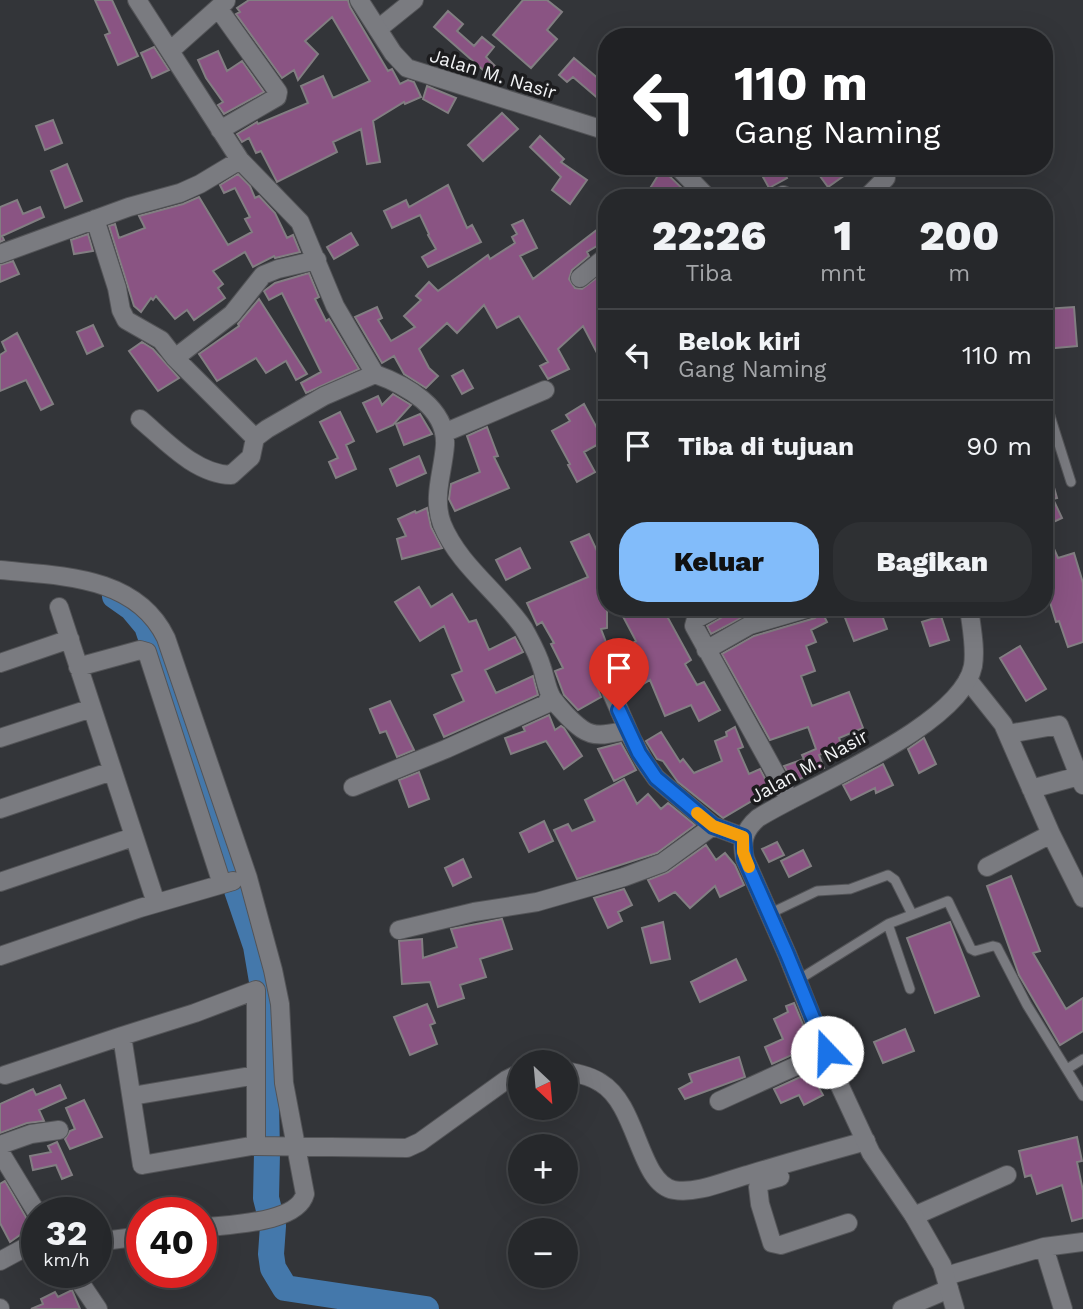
<!DOCTYPE html>
<html lang="id">
<head>
<meta charset="utf-8">
<style>
	body { margin:0; font-family:"Work Sans",sans-serif; background:#2e3033; color:#f1f3f6; height:100vh; display:flex; flex-direction:column; font-size:26px; white-space:nowrap }
	* { box-sizing:border-box; margin:0 }
	p { font-size:23px; color:#a4a6a9 }
	.icon { flex:none; width:38px; height:38px; fill:none; stroke:currentColor; stroke-width:2; stroke-linecap:round; stroke-linejoin:round }
	.map { position:relative; flex:1; overflow:hidden }
	.details { position:absolute; left:598px; top:189px; width:455px; height:427px; display:flex; flex-direction:column; background:#26282b; border-radius:28px; box-shadow:0 7px 28px #0002,0 0 0 2px #424447 }
	.details>* { flex:none }
	.banner { position:absolute; left:598px; top:28px; width:455px; height:147px; border-radius:28px; box-shadow:0 7px 28px #0002,0 0 0 2px #424447; background:#202124; color:#fff; overflow:hidden }
	.needle { width:46px; rotate:154deg }
	.controls { position:absolute; left:508px; top:1050px; display:grid; gap:14px }
	.controls a { display:grid; place-items:center; width:70px; height:70px; border-radius:50%; background:#26282b; box-shadow:0 7px 28px #0002,0 0 0 2px #424447; font-size:35px }
	.speed { position:absolute; left:21px; top:1197px; display:flex; gap:14px; font-size:35px; font-weight:700; text-align:center }
	.speed>* { display:grid; place-content:center; width:91px; height:91px; border-radius:50%; background:#26282b; box-shadow:0 7px 28px #0002,0 0 0 2px #424447; line-height:1 }
	.speed small { font-size:18px; font-weight:400 }
	.speed .limit { border:10px solid #d22; background:#fff; color:#111 }
	.pin { position:absolute; display:grid; place-items:center; width:60px; height:60px; color:#fff; margin:-72px -30px; border-radius:50% 50% 50% 0; rotate:-45deg; box-shadow:0 0 7px #0007 }
	.pin .icon { rotate:45deg }
	.me { position:absolute; width:77px; margin:-38px; rotate:339deg; stroke-linejoin:round; filter:drop-shadow(0 0 5px #0008) }
	.turn { display:flex; align-items:center; gap:24px; height:147px; padding:0 21px; font-size:32px }
	.turn .icon { width:91px; height:91px; stroke-width:2.5 }
	.turn b { display:block; font-size:49px; line-height:60px }
	.eta { display:flex; justify-content:space-evenly; align-items:center; height:119px; text-align:center }
	.eta b { font-size:42px; font-weight:800; line-height:49px }
	.cta { display:flex; gap:14px; margin-top:auto; padding:14px 21px }
	.cta a { flex:1; height:80px; border-radius:28px; background:#82bcfa; color:#111; font-size:28px; font-weight:800; line-height:80px; text-align:center }
	.cta a+a { background:#2e3033; color:#f1f3f6 }
	ul { padding:0; list-style:none }
	li { display:flex; align-items:center; gap:21px; height:91px; padding:0 21px; border-top:2px solid #424447 }
	li div { flex:1 }
	li b { display:block; font-size:26px }
	li em { font-style:normal }
	.map>svg:first-child { display:block }
	.lines { fill:none; stroke-linecap:round; stroke-linejoin:round }
	.river { stroke:#4478ab; stroke-width:26 }
	.building { fill:#8a5483; stroke:#827e82; stroke-width:2 }
	.lane-casing { stroke:#535457; stroke-width:11 }
	.street-casing { stroke:#535457; stroke-width:20 }
	.secondary-casing { stroke:#535457; stroke-width:20 }
	.lane { stroke:#7a7b80; stroke-width:9 }
	.street { stroke:#7a7b80; stroke-width:18 }
	.secondary { stroke:#7a7b80; stroke-width:18 }
	.route-casing { stroke:#114b97; stroke-width:18 }
	.route { stroke:#1a73e8; stroke-width:12 }
	.slow { stroke:#f59e0b; stroke-width:12 }
	.labels { text-anchor:middle; dominant-baseline:central; stroke-width:7; stroke-linejoin:round; paint-order:stroke }
	.street-label { font-size:19px; fill:#f2f3f5; stroke:#1c1c1e }
</style>
</head>
<body>
<div class="map">
<svg width="1083" height="1309" viewBox="0 0 1083 1309">
	<rect width="100%" height="100%" fill="#333539"/>
	<g class="lines">
		<path class="river" d="M 115,596 L 132,608 L 147,626 L 256,946 L 264,993 L 267,1153 L 266,1198 L 273,1226 L 271,1254 L 273,1268 L 285,1288 L 426,1309"/>
	</g>
	<path class="building" d="M 95,0 L 112,0 L 138,56 L 118,65 L 105,35 L 110,33 Z
		M 249,0 L 348,0 L 350,7 L 388,71 L 392,69 L 400,84 L 408,80 L 414,82 L 421,97 L 405,104 L 404,102 L 373,121 L 380,162 L 367,164 L 361,129 L 333,142 L 337,152 L 277,182 L 261,151 L 256,153 L 249,138 L 242,142 L 237,134 L 257,122 L 258,124 L 308,103 L 301,86 L 323,76 L 333,98 L 370,81 L 332,17 L 305,41 L 318,54 L 298,80 L 294,70 L 282,78 L 236,14 L 240,12 L 237,8 Z
		M 523,0 L 547,0 L 562,12 L 547,30 L 557,39 L 531,68 L 493,35 Z
		M 448,11 L 463,24 L 457,31 L 474,46 L 482,37 L 494,47 L 486,57 L 497,68 L 490,76 L 434,27 Z
		M 154,47 L 169,70 L 152,78 L 141,53 Z
		M 218,51 L 227,71 L 242,61 L 264,92 L 224,114 L 218,105 L 223,102 L 206,78 L 198,60 Z
		M 574,58 L 600,80 L 607,71 L 607,106 L 573,77 L 567,82 L 559,75 Z
		M 427,86 L 456,98 L 448,113 L 423,99 Z
		M 502,113 L 518,129 L 483,161 L 468,145 Z
		M 53,120 L 62,143 L 45,150 L 36,126 Z
		M 540,136 L 564,159 L 561,162 L 587,180 L 570,204 L 552,190 L 561,177 L 530,147 Z
		M 67,164 L 82,201 L 65,208 L 51,171 Z
		M 757,166 L 781,166 L 787,178 L 769,188 Z
		M 825,166 L 839,166 L 845,175 L 828,187 L 817,172 Z
		M 662,169 L 685,191 L 680,198 L 644,198 Z
		M 238,174 L 250,186 L 255,198 L 259,196 L 275,213 L 287,238 L 293,235 L 300,252 L 275,258 L 274,256 L 253,267 L 245,252 L 213,271 L 223,284 L 218,288 L 225,298 L 194,320 L 187,310 L 175,319 L 156,296 L 153,300 L 151,298 L 141,312 L 134,306 L 109,226 L 115,224 L 119,238 L 145,228 L 139,216 L 183,204 L 199,197 L 228,245 L 252,232 L 245,219 L 250,217 L 235,188 L 224,193 L 220,185 Z
		M 448,185 L 467,228 L 472,225 L 481,242 L 428,267 L 422,257 L 436,249 L 428,235 L 429,234 L 420,215 L 392,228 L 384,211 L 406,200 L 409,207 Z
		M 17,200 L 23,214 L 40,207 L 44,217 L 2,236 L 4,240 L 0,242 L 0,207 Z
		M 523,220 L 537,248 L 520,256 L 533,279 L 607,222 L 607,240 L 587,252 L 589,256 L 572,270 L 569,279 L 575,288 L 582,289 L 607,270 L 607,316 L 598,324 L 607,340 L 607,372 L 583,326 L 558,349 L 569,369 L 548,379 L 540,366 L 548,362 L 519,316 L 497,328 L 484,305 L 457,333 L 447,323 L 419,349 L 429,368 L 438,376 L 426,388 L 404,374 L 394,356 L 382,363 L 355,317 L 377,307 L 382,318 L 378,320 L 391,341 L 415,327 L 404,316 L 421,300 L 416,296 L 429,282 L 438,291 L 488,255 L 490,259 L 515,243 L 512,237 L 517,234 L 512,225 Z
		M 351,233 L 358,245 L 334,259 L 327,247 Z
		M 88,234 L 93,251 L 74,254 L 71,240 Z
		M 13,261 L 19,274 L 0,282 L 0,265 Z
		M 309,273 L 319,297 L 315,299 L 326,321 L 329,319 L 359,369 L 306,393 L 301,383 L 321,372 L 282,293 L 269,300 L 264,291 L 275,283 Z
		M 259,299 L 307,374 L 296,380 L 286,361 L 266,373 L 256,358 L 217,381 L 199,354 L 239,326 L 238,324 Z
		M 1074,307 L 1077,346 L 1045,349 L 1045,309 Z
		M 93,325 L 103,346 L 87,354 L 77,332 Z
		M 17,333 L 53,404 L 41,410 L 26,380 L 0,391 L 0,355 L 6,351 L 2,342 Z
		M 142,342 L 153,349 L 179,378 L 158,391 L 129,351 Z
		M 463,370 L 473,388 L 462,394 L 452,376 Z
		M 393,394 L 411,405 L 393,425 L 377,432 L 363,403 L 378,396 L 382,405 Z
		M 584,404 L 604,441 L 584,452 L 595,472 L 577,482 L 568,465 L 570,464 L 552,431 L 570,421 L 566,415 Z
		M 340,412 L 354,441 L 346,445 L 356,469 L 336,478 L 329,462 L 338,458 L 320,422 Z
		M 420,414 L 432,434 L 404,445 L 396,424 Z
		M 487,427 L 498,456 L 494,457 L 509,488 L 455,511 L 449,499 L 451,484 L 480,472 L 467,436 Z
		M 419,456 L 426,473 L 397,486 L 390,469 Z
		M 1048,466 L 1057,498 L 1053,499 L 1062,518 L 1045,526 L 1045,467 Z
		M 427,508 L 431,527 L 442,548 L 402,559 L 397,539 L 406,536 L 398,519 L 415,511 L 416,513 Z
		M 1045,528 L 1058,558 L 1074,553 L 1083,583 L 1083,642 L 1068,647 L 1059,621 L 1056,622 L 1045,586 Z
		M 589,534 L 607,572 L 607,628 L 601,629 L 611,655 L 636,641 L 618,607 L 688,607 L 668,618 L 691,660 L 685,664 L 697,685 L 704,682 L 720,710 L 699,721 L 691,705 L 665,716 L 650,680 L 625,695 L 611,664 L 602,658 L 592,662 L 590,668 L 601,697 L 578,710 L 564,695 L 555,671 L 563,668 L 551,644 L 554,643 L 542,622 L 537,625 L 527,603 L 588,577 L 571,542 Z
		M 520,548 L 530,568 L 506,580 L 496,560 Z
		M 419,587 L 431,607 L 452,594 L 469,622 L 476,620 L 489,650 L 515,637 L 523,652 L 485,670 L 496,693 L 533,676 L 538,695 L 444,737 L 434,715 L 464,701 L 452,675 L 462,671 L 444,626 L 420,641 L 395,602 Z
		M 726,607 L 751,607 L 753,612 L 711,634 L 707,626 L 724,616 Z
		M 863,607 L 879,607 L 887,629 L 854,641 L 844,615 Z
		M 822,612 L 827,622 L 811,630 L 816,642 L 806,646 L 815,671 L 801,676 L 812,706 L 849,692 L 863,728 L 839,738 L 842,746 L 819,755 L 824,768 L 793,782 L 784,766 L 804,759 L 802,755 L 816,749 L 808,727 L 770,740 L 722,654 L 754,636 L 815,618 Z
		M 941,616 L 949,640 L 930,646 L 922,622 Z
		M 1020,646 L 1046,689 L 1026,701 L 1000,658 Z
		M 390,701 L 414,750 L 397,757 L 386,731 L 380,733 L 370,709 Z
		M 549,715 L 555,730 L 561,726 L 564,728 L 582,756 L 564,769 L 546,741 L 511,754 L 505,738 L 525,731 L 523,727 Z
		M 735,727 L 743,747 L 738,749 L 749,774 L 760,769 L 769,786 L 757,790 L 760,796 L 723,818 L 678,782 L 663,761 L 657,759 L 646,741 L 661,732 L 680,762 L 683,759 L 694,773 L 722,761 L 715,741 L 727,736 L 726,732 Z
		M 924,738 L 936,764 L 919,773 L 908,749 Z
		M 621,743 L 636,770 L 614,781 L 598,749 Z
		M 883,764 L 893,785 L 876,793 L 875,788 L 851,800 L 843,785 Z
		M 419,772 L 429,799 L 409,807 L 399,780 Z
		M 624,779 L 637,804 L 648,794 L 661,809 L 668,803 L 695,825 L 657,853 L 577,879 L 554,830 L 568,824 L 572,831 L 595,821 L 585,800 Z
		M 544,821 L 553,841 L 529,852 L 520,833 Z
		M 777,842 L 784,855 L 769,862 L 762,849 Z
		M 706,845 L 716,860 L 725,853 L 735,865 L 744,885 L 720,897 L 715,886 L 690,908 L 675,892 L 659,901 L 648,880 L 668,872 Z
		M 803,850 L 811,866 L 789,877 L 781,861 Z
		M 463,859 L 471,877 L 453,886 L 445,868 Z
		M 1011,876 L 1040,951 L 1033,953 L 1066,1009 L 1083,998 L 1083,1031 L 1060,1045 L 1019,975 L 987,886 Z
		M 624,889 L 632,905 L 618,912 L 622,921 L 608,928 L 594,898 Z
		M 502,919 L 512,949 L 480,959 L 486,977 L 460,985 L 464,998 L 438,1007 L 430,982 L 402,984 L 399,941 L 422,939 L 423,958 L 457,947 L 451,929 Z
		M 663,922 L 670,959 L 651,963 L 642,928 Z
		M 950,922 L 979,996 L 935,1013 L 907,938 Z
		M 736,959 L 746,980 L 700,1002 L 691,982 Z
		M 794,1003 L 812,1046 L 772,1064 L 765,1047 L 783,1039 L 774,1019 L 788,1012 L 786,1006 Z
		M 427,1004 L 435,1023 L 430,1025 L 437,1044 L 410,1055 L 394,1017 Z
		M 905,1029 L 914,1051 L 883,1063 L 874,1042 Z
		M 739,1057 L 745,1077 L 685,1099 L 679,1089 L 692,1082 L 689,1074 Z
		M 820,1068 L 826,1082 L 818,1086 L 823,1095 L 804,1105 L 799,1095 L 781,1103 L 774,1089 Z
		M 60,1085 L 66,1098 L 39,1110 L 44,1121 L 27,1123 L 0,1133 L 0,1104 L 33,1089 L 36,1095 Z
		M 84,1100 L 102,1137 L 70,1149 L 65,1139 L 70,1131 L 75,1129 L 66,1108 Z
		M 1077,1137 L 1082,1161 L 1077,1162 L 1083,1191 L 1083,1218 L 1072,1221 L 1062,1185 L 1037,1194 L 1031,1175 L 1025,1177 L 1019,1151 Z
		M 57,1142 L 72,1175 L 62,1179 L 56,1165 L 33,1170 L 30,1156 L 51,1152 L 48,1146 Z
		M 5,1181 L 27,1219 L 37,1227 L 37,1230 L 21,1237 L 20,1235 L 10,1242 L 0,1223 L 0,1184 Z
		M 72,1290 L 80,1309 L 31,1309 L 43,1304 L 41,1299 L 55,1292 L 58,1297 Z"/>
	<g class="lines">
		<g class="lane-casing">
			<path id="lane" d="M 1045,400 L 1071,482
				M 769,914 L 817,891 L 850,889 L 888,875 L 895,880 L 912,914
				M 888,924 L 948,901 L 971,949 L 975,951 L 993,946 L 997,947 L 1027,1005 L 1083,1096
				M 798,980 L 888,924 L 910,989
				M 1067,1069 L 1083,1059"/>
		</g>
		<g class="street-casing">
			<path id="street" d="M 137,0 L 240,160 L 300,222 L 335,306 L 375,374 C 406,385 447,408 445,445 C 443,473 432,497 442,524 C 459,566 500,593 524,629 C 531,642 538,654 542,668 C 545,677 547,690 552,698 C 559,708 572,722 582,729 C 596,739 612,733 628,730
				M 218,8 L 278,92 L 277,97 L 220,130
				M 378,29 L 414,0
				M 171,50 L 226,1
				M 778,198 L 783,195 L 789,198
				M 866,198 L 886,178
				M 95,219 L 117,288 L 121,310 L 126,320 L 161,340 L 175,358 L 255,438
				M 0,254 L 129,207 L 180,193 L 200,184 L 240,160
				M 580,278 L 607,256
				M 175,358 L 232,314 L 263,275 L 278,269 L 317,260
				M 140,419 C 165,440 195,474 231,475 L 251,457 L 255,438 L 267,429 L 324,396 L 375,374
				M 444,433 L 545,390
				M 0,570 C 59,576 136,575 166,638 L 248,878 L 273,970 L 280,1004 L 284,1083 L 305,1194 C 297,1224 228,1224 201,1228
				M 59,607 L 156,903
				M 714,607 L 715,609 L 696,619 L 694,626 L 790,800
				M 706,650 L 750,625 L 812,607
				M 0,663 L 70,639
				M 78,667 L 140,650 L 147,652 L 222,884
				M 601,669 L 632,739 L 644,761 L 656,778 L 713,826 L 743,837
				M 968,680 L 1003,724 L 1051,834 L 1083,898
				M 1008,734 L 1059,725 L 1079,776
				M 0,738 L 92,708
				M 353,787 L 446,749 L 546,704 L 550,696
				M 1031,789 L 1079,776 L 1083,785
				M 0,809 L 112,771
				M 987,867 L 1051,834
				M 0,882 L 133,837
				M 399,930 L 474,912 L 537,902 L 624,877 L 662,863 L 713,826
				M 0,956 L 140,908 L 233,881
				M 565,1071 C 577,1073 591,1076 601,1083 C 638,1105 639,1184 674,1190 C 697,1194 725,1181 747,1175 C 787,1163 826,1152 866,1141
				M 5,1075 L 122,1036 L 142,1165 L 256,1145 L 256,990 L 195,1013 L 122,1036
				M 132,1096 L 256,1075
				M 719,1101 L 827,1052
				M 0,1145 L 31,1134 L 59,1130
				M 255,1146 L 407,1148 L 420,1142 L 506,1080 L 520,1073
				M 0,1152 L 37,1213
				M 780,1177 L 762,1182 L 758,1187 L 760,1204 L 772,1243 L 781,1245 L 848,1223
				M 914,1216 L 1007,1175
				M 96,1242 L 142,1236
				M 1044,1247 L 1083,1242
				M 0,1261 L 37,1241
				M 73,1272 L 98,1309
				M 946,1276 L 1044,1247 L 1063,1309
				M 0,1308 L 0,1309
				M 902,1309 L 949,1289"/>
		</g>
		<g class="secondary-casing">
			<path id="secondary" d="M 359,0 L 393,53 L 407,68 L 607,131
				M 677,166 L 708,198
				M 955,1309 L 942,1265 L 914,1216 L 871,1153 L 838,1082 L 787,954 L 745,859 C 741,842 744,830 758,818 C 809,786 961,726 973,666 C 976,647 971,626 969,607"/>
		</g>
		<use href="#lane" class="lane"/>
		<use href="#street" class="street"/>
		<use href="#secondary" class="secondary"/>
	</g>
	<g class="lines">
		<g class="route-casing">
			<path id="route" d="M 619,710 L 639,753 L 656,778 L 713,826 L 743,837 L 745,859 L 787,954 L 827,1052"/>
		</g>
		<use href="#route" class="route"/>
		<path class="slow" d="M 697,813 L 713,826 L 743,837 L 743,852 L 749,867"/>
	</g>
	<g class="labels">
		<g class="street-label">
			<text transform="translate(493 74) rotate(17)">Jalan M. Nasir</text>
			<text transform="translate(809 766) rotate(-29)">Jalan M. Nasir</text>
		</g>
	</g>
</svg>
<div class="controls">
<a><svg class="needle" viewBox="-14 -14 28 28"><path d="M0-13l5 13h-10z" fill="#e53935"/><path d="M0 13l5-13h-10z" fill="#a4a6a9"/></svg></a>
<a>+</a>
<a>−</a>
</div>
<div class="speed"><div>32<small>km/h</small></div><div class="limit">40</div></div>
<div class="pin" style="left:619px;top:710px;background:#d93025"><svg class="icon" aria-label="arrive" viewBox="0 0 24 24"><path d="M6 21V4h12l-3 4 3 4H6"/></svg></div>
<svg class="me" style="left:827px;top:1052px" viewBox="-20 -20 40 40"><circle r="19" fill="#fff"/><path d="M0-13L10 11 0 6-10 11z" fill="#1a73e8"/></svg>
<div class="banner">
<div class="turn"><svg class="icon" aria-label="left" viewBox="0 0 24 24"><path d="M17 20v-9H6M10 6l-5 5 5 5"/></svg><div><b>110 m</b>Gang Naming</div></div>
</div>
<section class="details">
<div class="eta">
<div><b>22:26</b><p>Tiba</p></div>
<div><b>1</b><p>mnt</p></div>
<div><b>200</b><p>m</p></div>
</div>
<ul>
<li><svg class="icon" aria-label="left" viewBox="0 0 24 24"><path d="M17 20v-9H6M10 6l-5 5 5 5"/></svg><div><b>Belok kiri</b><p>Gang Naming</p></div><em>110 m</em></li>
<li><svg class="icon" aria-label="arrive" viewBox="0 0 24 24"><path d="M6 21V4h12l-3 4 3 4H6"/></svg><div><b>Tiba di tujuan</b></div><em>90 m</em></li>
</ul>
<div class="cta"><a>Keluar</a><a>Bagikan</a></div>
</section>
</div>
</body>
</html>
